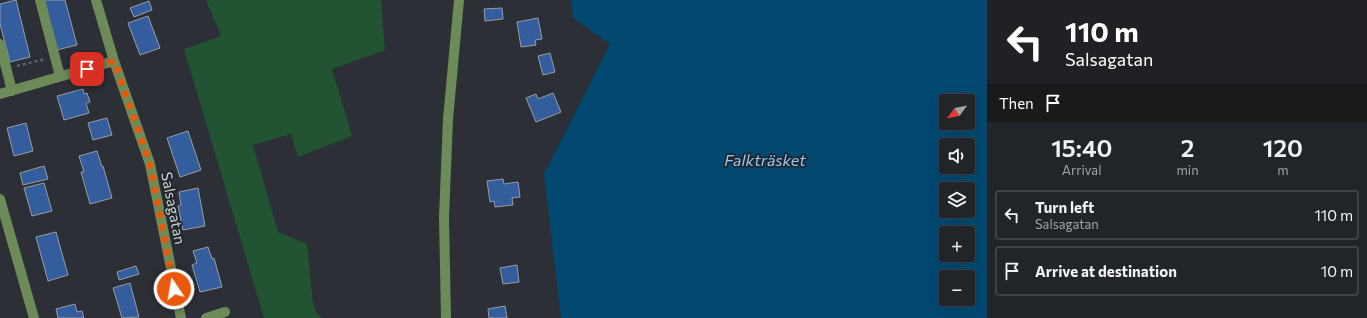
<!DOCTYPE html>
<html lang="en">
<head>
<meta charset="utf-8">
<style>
	body { margin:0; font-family:Commissioner,sans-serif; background:#292c30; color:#f1f3f6; height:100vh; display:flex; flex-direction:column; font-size:15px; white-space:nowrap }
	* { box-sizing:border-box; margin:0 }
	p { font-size:13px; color:#a2a4a8 }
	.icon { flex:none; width:22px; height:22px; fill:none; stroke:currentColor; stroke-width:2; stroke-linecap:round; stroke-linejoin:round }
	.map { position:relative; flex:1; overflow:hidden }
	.panel { display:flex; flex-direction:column; background:#212428; width:380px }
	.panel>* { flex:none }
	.top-card { background:#202124; color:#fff; overflow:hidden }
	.needle { width:26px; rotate:238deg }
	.fabs { position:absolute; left:939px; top:94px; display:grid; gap:8px }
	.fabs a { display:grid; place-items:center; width:36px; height:36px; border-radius:4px; background:#212428; box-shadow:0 4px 16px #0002,0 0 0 1px #3e4145; font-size:20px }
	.pin { position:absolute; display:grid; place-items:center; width:34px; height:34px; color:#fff; margin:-17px; border-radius:8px; box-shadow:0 2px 6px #0006 }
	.me { position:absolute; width:44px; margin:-22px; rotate:348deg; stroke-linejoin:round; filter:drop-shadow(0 0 3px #0008) }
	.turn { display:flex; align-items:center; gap:14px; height:84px; padding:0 12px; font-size:18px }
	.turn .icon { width:52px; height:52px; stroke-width:2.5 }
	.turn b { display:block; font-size:28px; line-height:34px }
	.then { display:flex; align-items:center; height:38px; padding:0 12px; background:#0003; gap:8px; font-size:15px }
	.eta { display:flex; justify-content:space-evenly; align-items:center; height:68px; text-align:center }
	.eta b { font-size:24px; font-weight:600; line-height:28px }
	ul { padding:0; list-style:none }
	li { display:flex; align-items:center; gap:12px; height:50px; margin:0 8px 6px; padding:0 4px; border:2px solid #3e4145; border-radius:4px }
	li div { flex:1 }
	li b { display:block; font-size:15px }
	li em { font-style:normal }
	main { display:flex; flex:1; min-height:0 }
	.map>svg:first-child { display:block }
	.green { fill:#225332 }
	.water { fill:#014971; fill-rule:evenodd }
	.building { fill:#345d9e; stroke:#989ca4 }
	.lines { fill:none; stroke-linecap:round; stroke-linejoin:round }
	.path { stroke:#5f6267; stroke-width:2.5; stroke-dasharray:3 3; stroke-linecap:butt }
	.minor { stroke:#6d8a59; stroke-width:10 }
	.route { stroke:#ea580c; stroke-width:7; stroke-dasharray:0 12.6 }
	.labels { text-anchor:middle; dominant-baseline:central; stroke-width:3.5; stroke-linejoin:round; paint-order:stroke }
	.street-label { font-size:15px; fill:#cfd2d5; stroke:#22262c }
	.water-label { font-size:16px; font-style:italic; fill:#91cbf8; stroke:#22262c }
</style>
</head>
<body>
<main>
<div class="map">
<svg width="987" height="318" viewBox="0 0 987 318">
	<rect width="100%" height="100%" fill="#2c3036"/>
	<path class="green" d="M 206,0 L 381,0 L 385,50 L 332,69 L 352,136 L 298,157 L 291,134 L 253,145 L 278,232 L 307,244 L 313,304 C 315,309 317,315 322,318 L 264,318 L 184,49 L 221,36 Z"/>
	<path class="water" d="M 571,0 L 987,0 L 987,318 L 561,318 L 544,174 L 610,44 L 573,18 ZM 946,101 L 968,101 L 968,123 L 946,123 ZM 946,145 L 968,145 L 968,167 L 946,167 ZM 946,189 L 968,189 L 968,211 L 946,211 ZM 946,233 L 968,233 L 968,255 L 946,255 ZM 946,277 L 968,277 L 968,299 L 946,299 Z"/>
	<path class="building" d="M 16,0 L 30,57 L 10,62 L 0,24 L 0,4 Z
		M 43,0 L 65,0 L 77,45 L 57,50 Z
		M 149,1 L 152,10 L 134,17 L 130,8 Z
		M 502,8 L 503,19 L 485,21 L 484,9 Z
		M 148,16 L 160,48 L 140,55 L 128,23 Z
		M 538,18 L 542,39 L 535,40 L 536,45 L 521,47 L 517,22 Z
		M 550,53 L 555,72 L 543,75 L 538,56 Z
		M 83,89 L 84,94 L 87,93 L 90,102 L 86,103 L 89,113 L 64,120 L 57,96 Z
		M 553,93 L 561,112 L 536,122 L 526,98 L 536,94 L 538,99 Z
		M 107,118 L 112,135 L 93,140 L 88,123 Z
		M 26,123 L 33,151 L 14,156 L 7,128 Z
		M 188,131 L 201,170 L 180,177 L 167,138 Z
		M 97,151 L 102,167 L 103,166 L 112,198 L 90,204 L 81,172 L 84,172 L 79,156 Z
		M 44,166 L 48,179 L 23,185 L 20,173 Z
		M 503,179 L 504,184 L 518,182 L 520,197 L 512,198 L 513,205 L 495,207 L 494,201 L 490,202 L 487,181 Z
		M 44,183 L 52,211 L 32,216 L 24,188 Z
		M 198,188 L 205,226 L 183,230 L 178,206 L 181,205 L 179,192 Z
		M 56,232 L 68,275 L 48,281 L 36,237 Z
		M 208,247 L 212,259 L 214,258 L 222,287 L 200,292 L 192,265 L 197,263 L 193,251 Z
		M 517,265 L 519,282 L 503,284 L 500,268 Z
		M 136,266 L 139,274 L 119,280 L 117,272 Z
		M 130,283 L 139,317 L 122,318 L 113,288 Z
		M 75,304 L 77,312 L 82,311 L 84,318 L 58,318 L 56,309 Z
		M 505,306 L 507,318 L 489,318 L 488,309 Z"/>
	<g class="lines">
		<path class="path" d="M 17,66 L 45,59"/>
		<path class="minor" d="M 40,0 L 60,76
			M 96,0 L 114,61
			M 0,44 L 12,91
			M 0,94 L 114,61 L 150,164 L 181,318
			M 0,199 L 34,318
			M 206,318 L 225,312
			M 446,318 L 444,217 L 448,119 L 459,0"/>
	</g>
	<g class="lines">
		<path class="route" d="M 87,69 L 114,61 L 150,164 L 174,289"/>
	</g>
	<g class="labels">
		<g class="street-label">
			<text transform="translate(174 208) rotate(79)">Salsagatan</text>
		</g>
		<g class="water-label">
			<text x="765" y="159">Falkträsket</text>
		</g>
	</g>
</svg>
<div class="fabs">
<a><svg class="needle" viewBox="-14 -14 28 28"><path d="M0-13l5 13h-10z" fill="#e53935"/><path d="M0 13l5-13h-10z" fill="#a2a4a8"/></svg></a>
<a><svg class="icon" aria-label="sound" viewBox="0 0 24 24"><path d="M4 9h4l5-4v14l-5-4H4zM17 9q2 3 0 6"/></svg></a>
<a><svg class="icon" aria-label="layers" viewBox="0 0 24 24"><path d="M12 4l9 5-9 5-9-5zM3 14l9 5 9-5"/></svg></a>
<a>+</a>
<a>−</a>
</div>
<div class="pin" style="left:87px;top:69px;background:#d93025"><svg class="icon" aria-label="arrive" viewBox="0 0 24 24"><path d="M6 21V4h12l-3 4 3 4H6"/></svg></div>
<svg class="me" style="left:174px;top:289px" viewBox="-20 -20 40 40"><circle r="17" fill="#ea580c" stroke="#fff" stroke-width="3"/><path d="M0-11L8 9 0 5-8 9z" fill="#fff"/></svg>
</div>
<section class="panel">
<div class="top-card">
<div class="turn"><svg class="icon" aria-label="left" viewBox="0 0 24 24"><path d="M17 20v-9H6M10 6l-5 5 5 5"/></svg><div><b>110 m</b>Salsagatan</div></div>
<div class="then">Then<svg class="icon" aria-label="arrive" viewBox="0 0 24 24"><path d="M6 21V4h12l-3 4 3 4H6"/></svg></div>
</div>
<div class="eta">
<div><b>15:40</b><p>Arrival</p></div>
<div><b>2</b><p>min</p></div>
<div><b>120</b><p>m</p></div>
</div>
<ul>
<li><svg class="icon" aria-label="left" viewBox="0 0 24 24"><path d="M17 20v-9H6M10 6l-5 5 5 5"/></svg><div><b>Turn left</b><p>Salsagatan</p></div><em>110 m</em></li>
<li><svg class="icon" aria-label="arrive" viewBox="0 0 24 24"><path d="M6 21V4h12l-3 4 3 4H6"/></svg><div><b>Arrive at destination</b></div><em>10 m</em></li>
</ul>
</section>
</main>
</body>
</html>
